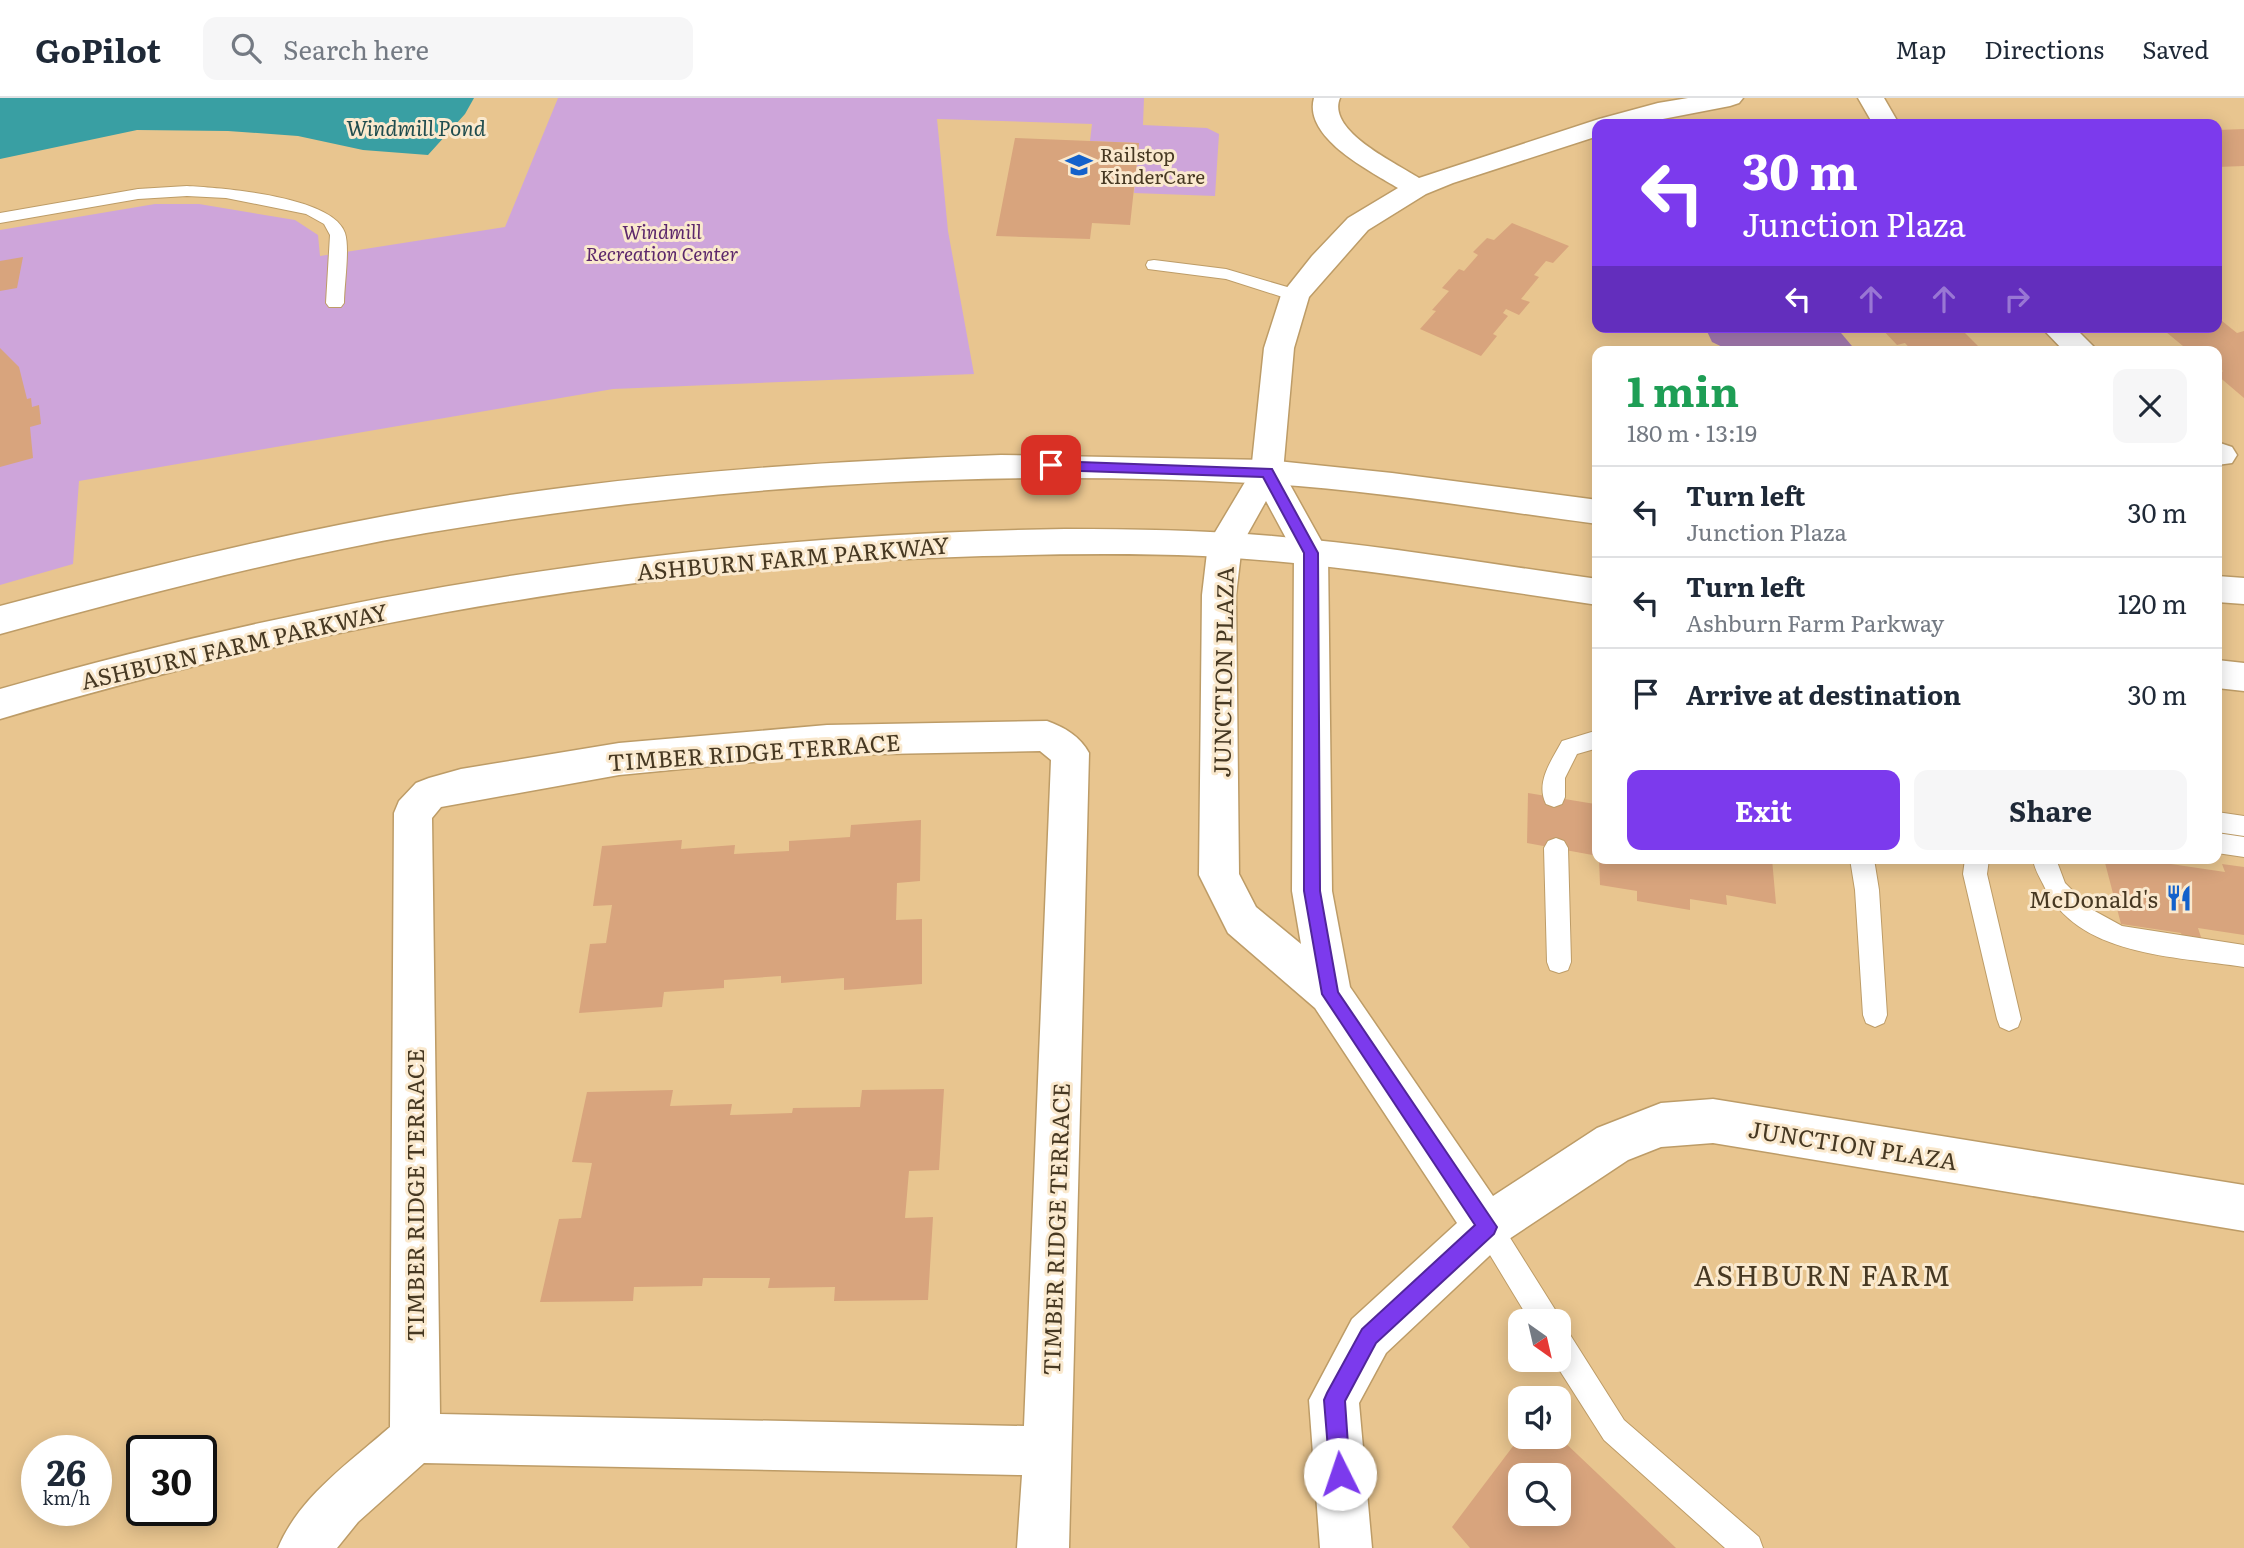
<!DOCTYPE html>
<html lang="en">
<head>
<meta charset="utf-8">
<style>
	body { margin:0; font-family:Literata,serif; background:#f6f6f7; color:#1f2937; height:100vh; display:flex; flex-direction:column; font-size:26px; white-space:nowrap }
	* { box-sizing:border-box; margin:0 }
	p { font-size:23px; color:#747a83 }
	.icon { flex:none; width:38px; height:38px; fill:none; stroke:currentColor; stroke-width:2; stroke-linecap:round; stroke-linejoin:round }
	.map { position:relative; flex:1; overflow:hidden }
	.drawer { position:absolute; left:1592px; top:248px; width:630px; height:518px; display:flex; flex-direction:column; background:#fff; border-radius:14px; box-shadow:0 4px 18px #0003 }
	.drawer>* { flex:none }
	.banner { position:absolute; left:1592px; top:21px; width:630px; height:214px; border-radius:14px; box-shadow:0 4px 18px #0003; background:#7c3aed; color:#fff; overflow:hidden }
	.needle { width:46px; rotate:146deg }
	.buttons { position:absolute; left:1508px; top:1211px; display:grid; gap:14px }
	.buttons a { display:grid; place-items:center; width:63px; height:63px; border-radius:14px; background:#fff; box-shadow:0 4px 18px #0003; font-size:35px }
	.speed { position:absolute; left:21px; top:1337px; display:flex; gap:14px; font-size:35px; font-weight:700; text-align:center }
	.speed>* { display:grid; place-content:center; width:91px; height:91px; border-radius:50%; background:#fff; box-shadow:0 4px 18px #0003; line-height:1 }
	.speed small { font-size:18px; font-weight:400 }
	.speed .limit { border:4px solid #111; border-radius:10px; background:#fff; color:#111 }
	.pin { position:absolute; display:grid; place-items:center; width:60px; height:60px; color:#fff; margin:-30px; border-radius:14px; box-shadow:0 4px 10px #0006 }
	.me { position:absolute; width:77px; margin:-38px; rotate:356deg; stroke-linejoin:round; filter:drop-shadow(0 0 5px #0008) }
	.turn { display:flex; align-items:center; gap:24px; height:147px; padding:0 35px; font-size:32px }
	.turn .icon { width:91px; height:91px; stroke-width:2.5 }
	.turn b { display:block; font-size:49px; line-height:60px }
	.lanes { display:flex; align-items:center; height:66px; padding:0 35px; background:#0003; justify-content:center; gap:35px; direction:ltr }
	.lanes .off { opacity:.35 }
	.round { display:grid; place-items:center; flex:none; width:74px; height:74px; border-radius:14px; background:#f6f6f7 }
	.summary { display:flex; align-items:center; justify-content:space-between; height:119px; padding:0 35px }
	h1 { font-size:42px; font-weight:700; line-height:52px; color:#1e9e55 }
	.action { display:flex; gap:14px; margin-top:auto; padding:14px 35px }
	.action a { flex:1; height:80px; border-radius:14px; background:#7c3aed; color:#fff; font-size:28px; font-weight:700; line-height:80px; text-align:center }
	.action a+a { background:#f6f6f7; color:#1f2937 }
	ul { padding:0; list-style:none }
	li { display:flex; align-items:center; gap:21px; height:91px; padding:0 35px; border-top:2px solid #e0e1e3 }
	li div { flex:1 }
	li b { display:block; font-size:26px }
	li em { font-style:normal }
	header { display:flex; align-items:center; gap:42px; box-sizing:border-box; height:98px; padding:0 35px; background:#fff; border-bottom:2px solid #e0e1e3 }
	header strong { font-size:33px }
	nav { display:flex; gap:38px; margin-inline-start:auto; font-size:24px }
	.search { width:490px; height:63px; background:#f6f6f7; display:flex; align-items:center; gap:18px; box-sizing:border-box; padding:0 24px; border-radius:14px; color:#747a83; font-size:26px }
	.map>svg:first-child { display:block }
	.green { fill:#cea5da }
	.forest { fill:#a57ab1 }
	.water { fill:#399fa3 }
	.building { fill:#d8a47d; fill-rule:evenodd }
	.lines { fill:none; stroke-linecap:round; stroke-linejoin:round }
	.lane-casing { stroke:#bd9c67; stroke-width:2 }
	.street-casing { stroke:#bd9c67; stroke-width:3 }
	.primary-casing { stroke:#bd9c67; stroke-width:3 }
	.lane { fill:#fff; fill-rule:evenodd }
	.street { fill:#fff; fill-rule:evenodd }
	.primary { fill:#fff; fill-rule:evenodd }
	.route { fill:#7c3aed; stroke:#51269a; stroke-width:2 }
	.labels { text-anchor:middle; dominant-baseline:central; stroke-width:6; stroke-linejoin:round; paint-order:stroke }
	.far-poi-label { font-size:19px; fill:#463822; stroke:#fae9ce; text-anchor:start }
	.far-park-label { font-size:19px; font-style:italic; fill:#5c276b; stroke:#fae9ce }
	.far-water-label { font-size:21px; font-style:italic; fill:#1f4c4e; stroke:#fae9ce }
	.street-label { font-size:23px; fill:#463822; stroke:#fae9ce }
	.poi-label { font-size:23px; fill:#463822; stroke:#fae9ce; text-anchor:end }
	.near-neighbourhood-label { font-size:28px; letter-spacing:2px; fill:#463822; stroke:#fae9ce }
</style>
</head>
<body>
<header>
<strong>GoPilot</strong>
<div class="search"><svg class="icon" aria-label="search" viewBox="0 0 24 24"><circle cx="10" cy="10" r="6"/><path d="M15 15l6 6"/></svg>Search here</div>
<nav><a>Map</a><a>Directions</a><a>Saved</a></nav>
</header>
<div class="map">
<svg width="2244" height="1450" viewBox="0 0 2244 1450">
	<rect width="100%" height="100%" fill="#e8c58f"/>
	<path class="green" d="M 558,0 L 1144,0 L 1143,27 L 1207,30 L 1219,36 L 1215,98 L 1134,95 L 1139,45 L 1090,43 L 1092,26 L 937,21 L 948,133 L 974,276 L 613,291 L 79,383 L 73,466 L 0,487 L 0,132 L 155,106 L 199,106 L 295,122 L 318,137 L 320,158 L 505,129 Z"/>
	<path class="forest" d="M 1705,229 L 1836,229 L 1857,254 L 1733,254 L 1712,244 Z"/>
	<path class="water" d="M 0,0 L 474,0 L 465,16 L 428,57 L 363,52 L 298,38 L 228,33 L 137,32 L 0,61 Z"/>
	<path class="building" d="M 2244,31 L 2244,68 L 2217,69 L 2217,32 Z
		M 1015,40 L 1139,45 L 1130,127 L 1092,125 L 1090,141 L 996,138 Z
		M 1512,125 L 1569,148 L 1553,165 L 1546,163 L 1534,177 L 1539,179 L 1521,201 L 1530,204 L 1519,217 L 1506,211 L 1503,215 L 1508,218 L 1493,236 L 1497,238 L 1481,258 L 1420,231 L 1436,213 L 1432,212 L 1449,193 L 1442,190 L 1459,171 L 1464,173 L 1478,157 L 1473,154 L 1487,140 L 1494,142 Z
		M 23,159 L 17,190 L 0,193 L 0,163 Z
		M 2217,219 L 2237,235 L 2244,233 L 2244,300 L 2217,277 L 2223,273 L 2217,269 L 2217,254 L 2196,251 L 2189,253 L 2160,229 L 2217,229 Z
		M 1880,229 L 1962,232 L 1984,254 L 1913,254 L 1905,245 L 1897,247 Z
		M 0,250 L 19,269 L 27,301 L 31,300 L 32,309 L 39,307 L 41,326 L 30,329 L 33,360 L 0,369 Z
		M 1528,695 L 1595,706 L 1595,701 L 1598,701 L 1598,758 L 1527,745 Z
		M 921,722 L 920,783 L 897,785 L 896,822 L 922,821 L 922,886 L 844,892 L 844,880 L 781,885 L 781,878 L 724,882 L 724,890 L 664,894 L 662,909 L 579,915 L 590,846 L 606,845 L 612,807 L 593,808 L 602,748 L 682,742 L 681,751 L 735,747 L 734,756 L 789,753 L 789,743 L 850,739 L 851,727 Z
		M 1599,761 L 1772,761 L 1776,806 L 1726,797 L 1727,807 L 1690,801 L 1690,812 L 1637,803 L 1637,793 L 1600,787 Z
		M 2104,761 L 2137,761 L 2225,774 L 2222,766 L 2244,769 L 2244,837 L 2198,830 L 2204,848 L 2184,845 L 2181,835 L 2121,826 Z
		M 944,991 L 939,1072 L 909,1073 L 905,1120 L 933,1119 L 928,1202 L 834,1203 L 835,1189 L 768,1190 L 770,1180 L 703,1180 L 702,1188 L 634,1189 L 633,1203 L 540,1204 L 559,1121 L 581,1120 L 592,1065 L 572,1064 L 587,994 L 673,992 L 670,1008 L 732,1006 L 730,1017 L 792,1015 L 793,1010 L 860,1009 L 862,992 Z
		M 1520,1339 L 1559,1339 L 1676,1450 L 1470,1450 L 1452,1429 ZM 1521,1377 L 1559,1377 L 1559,1416 L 1521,1416 Z"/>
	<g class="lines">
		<g class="lane-casing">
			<path id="lane" d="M 187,88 C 222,90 333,98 345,135 C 350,151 344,187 344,205 L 341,209 L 329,209 L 326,205 L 330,137 L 324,126 L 306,116 L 226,100 L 187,98 L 138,101 L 0,125 L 0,115 L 138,91 Z
				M 1154,162 L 1226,171 L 1301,193 L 1304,197 L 1295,203 L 1226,181 L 1148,171 L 1146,167 L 1148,163 Z
				M 1598,632 L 1598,650 L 1577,656 L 1565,680 L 1565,699 L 1562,706 L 1554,709 L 1546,706 C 1535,684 1552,662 1562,643 Z
				M 2217,714 L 2244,718 L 2244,738 L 2217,734 Z
				M 2217,735 L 2244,739 L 2244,759 L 2217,755 Z
				M 1556,740 L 1564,743 L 1568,750 L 1571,864 L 1568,872 L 1559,875 L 1550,872 L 1547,864 L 1544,750 L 1548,743 Z
				M 1850,761 L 1874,761 L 1879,792 L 1887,917 L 1884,925 L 1875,929 L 1866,925 L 1863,917 L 1855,792 Z
				M 1965,761 L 1989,761 L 1987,776 L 2021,921 L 2018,929 L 2009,933 L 2000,929 L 1997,921 L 1963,776 Z
				M 2033,761 L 2056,761 L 2065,785 L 2091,811 L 2122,828 L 2244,847 L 2244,869 C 2175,858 2076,859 2043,786 C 2039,778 2034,770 2033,761 Z
				M 1487,1115 L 1497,1119 L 1556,1213 L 1560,1223 L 1559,1225 L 1530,1223 L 1473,1129 L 1477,1119 Z
				M 1559,1231 L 1569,1235 L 1624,1322 L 1759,1439 L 1763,1450 L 1725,1450 L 1604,1342 L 1553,1262 L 1559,1262 Z"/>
		</g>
		<g class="street-casing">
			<path id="street" d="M 1314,0 L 1340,0 C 1326,33 1396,65 1419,80 L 1599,21 L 1658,5 L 1688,0 L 1743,0 L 1739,5 L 1730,8 L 1637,26 L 1598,26 L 1598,38 L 1453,85 L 1426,96 L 1368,132 L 1309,199 L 1294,250 L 1283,374 L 1328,455 L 1332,793 L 1350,889 L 1493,1098 L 1597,1030 L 1661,1005 L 1713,1001 L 2244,1087 L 2244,1133 L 1713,1045 L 1661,1049 L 1628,1062 L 1503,1145 L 1386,1255 L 1359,1305 L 1372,1450 L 1320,1450 L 1309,1302 L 1352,1221 L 1457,1125 L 1315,910 L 1228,835 L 1199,777 L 1202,497 L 1208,446 L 1251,374 L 1264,250 L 1281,197 L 1312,158 L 1348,120 L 1398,90 C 1370,73 1303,40 1314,0 ZM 1266,403 L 1294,455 L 1292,793 L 1301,846 L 1256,809 L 1239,776 L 1236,497 L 1242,446 Z
				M 1858,0 L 1884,0 L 1899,26 L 1873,26 Z
				M 2041,229 L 2074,229 L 2099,254 L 2065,254 Z
				M 2217,344 L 2232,349 L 2237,357 L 2232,365 L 2217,367 Z
				M 1047,623 C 1064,629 1080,638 1089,655 L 1069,1450 L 1017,1450 L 1022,1377 L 424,1365 L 358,1424 L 337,1450 L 278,1450 C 299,1399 350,1364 390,1329 L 394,715 L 399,703 L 416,685 L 429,680 L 461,671 L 619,645 L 827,627 ZM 1040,653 L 1051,662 L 1024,1328 L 440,1316 L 432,720 L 441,709 L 619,677 L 827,657 Z"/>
		</g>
		<g class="primary-casing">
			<path id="primary" d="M 1001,357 L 1267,362 L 1392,375 L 1598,402 L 1598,426 C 1483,411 1367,391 1251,385 C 975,370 699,389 426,435 C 282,460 141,497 0,536 L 0,508 C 187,458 376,413 569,389 C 712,371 856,362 1001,357 Z
				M 1065,431 C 1134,431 1203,432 1272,438 C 1381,447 1489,466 1598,481 L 1598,507 C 1467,488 1335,465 1203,458 C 1130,455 1056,456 983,458 C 649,467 320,526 0,621 L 0,591 C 348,491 703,436 1065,431 Z
				M 2217,478 L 2244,480 L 2244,506 L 2217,504 Z
				M 2217,562 L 2244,565 L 2244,593 L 2217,590 Z"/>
		</g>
		<use href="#lane" class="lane"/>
		<use href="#street" class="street"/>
		<use href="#primary" class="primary"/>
	</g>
	<path class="route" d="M 1051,363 L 1272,371 L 1318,455 L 1320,793 L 1338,894 L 1497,1129 L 1494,1136 L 1376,1245 L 1345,1303 L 1350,1376 L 1347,1383 L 1340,1386 L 1333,1383 L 1330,1376 L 1324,1302 L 1327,1295 L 1362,1231 L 1475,1127 L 1322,896 L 1304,793 L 1304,455 L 1263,379 L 1051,372 L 1044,367 Z"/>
	<defs>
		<g id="school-bare" transform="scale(2.1)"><path d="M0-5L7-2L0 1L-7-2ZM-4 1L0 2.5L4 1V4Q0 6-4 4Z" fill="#1361cb" stroke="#fae9ce" stroke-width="2.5" paint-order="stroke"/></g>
		<g id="restaurant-bare" transform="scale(2.1)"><path d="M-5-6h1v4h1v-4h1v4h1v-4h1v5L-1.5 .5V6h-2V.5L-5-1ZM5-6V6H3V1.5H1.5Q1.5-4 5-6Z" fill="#1361cb" stroke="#fae9ce" stroke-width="2.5" paint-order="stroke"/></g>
	</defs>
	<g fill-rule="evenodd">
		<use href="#school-bare" x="1079" y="67"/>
		<use href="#restaurant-bare" x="2179" y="800"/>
	</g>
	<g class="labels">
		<g class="far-poi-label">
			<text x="1100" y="56">Railstop<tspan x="1100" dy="22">KinderCare</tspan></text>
		</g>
		<g class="far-park-label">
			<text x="662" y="133">Windmill<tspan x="662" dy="22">Recreation Center</tspan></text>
		</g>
		<g class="far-water-label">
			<text x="416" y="28">Windmill Pond</text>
		</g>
		<g class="street-label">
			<text transform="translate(793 459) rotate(-5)">ASHBURN FARM PARKWAY</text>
			<text transform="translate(234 547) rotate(-13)">ASHBURN FARM PARKWAY</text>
			<text transform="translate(1222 574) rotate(-89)">JUNCTION PLAZA</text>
			<text transform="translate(754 653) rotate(-4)">TIMBER RIDGE TERRACE</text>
			<text transform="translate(1853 1046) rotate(9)">JUNCTION PLAZA</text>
			<text transform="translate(414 1097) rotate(-90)">TIMBER RIDGE TERRACE</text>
			<text transform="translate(1055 1131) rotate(-88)">TIMBER RIDGE TERRACE</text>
		</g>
		<g class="poi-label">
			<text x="2158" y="800">McDonald's</text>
		</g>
		<g class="near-neighbourhood-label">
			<text x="1823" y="1176">ASHBURN FARM</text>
		</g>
	</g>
</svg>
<div class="buttons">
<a><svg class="needle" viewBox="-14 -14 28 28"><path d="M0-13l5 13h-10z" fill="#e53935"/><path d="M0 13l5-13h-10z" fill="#747a83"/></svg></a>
<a><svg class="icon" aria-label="sound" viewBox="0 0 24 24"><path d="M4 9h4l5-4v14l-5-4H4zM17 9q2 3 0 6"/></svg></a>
<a><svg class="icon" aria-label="search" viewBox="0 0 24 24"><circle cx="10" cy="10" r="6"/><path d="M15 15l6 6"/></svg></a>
</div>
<div class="speed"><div>26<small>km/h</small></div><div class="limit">30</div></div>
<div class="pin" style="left:1051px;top:367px;background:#d93025"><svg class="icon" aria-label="arrive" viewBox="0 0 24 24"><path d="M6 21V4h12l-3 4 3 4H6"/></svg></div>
<svg class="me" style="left:1340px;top:1376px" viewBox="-20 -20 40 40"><circle r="19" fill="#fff"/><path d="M0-13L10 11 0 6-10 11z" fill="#7c3aed"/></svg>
<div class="banner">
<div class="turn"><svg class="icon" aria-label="left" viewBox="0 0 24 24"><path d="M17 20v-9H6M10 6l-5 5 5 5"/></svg><div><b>30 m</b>Junction Plaza</div></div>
<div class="lanes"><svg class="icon" aria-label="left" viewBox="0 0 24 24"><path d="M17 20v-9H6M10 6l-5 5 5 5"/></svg><svg class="icon off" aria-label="ahead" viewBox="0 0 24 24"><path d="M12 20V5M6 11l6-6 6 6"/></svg><svg class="icon off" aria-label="ahead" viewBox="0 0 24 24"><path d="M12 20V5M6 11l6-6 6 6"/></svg><svg class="icon off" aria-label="right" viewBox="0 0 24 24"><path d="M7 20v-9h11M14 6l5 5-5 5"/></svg></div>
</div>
<section class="drawer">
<div class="summary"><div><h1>1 min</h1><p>180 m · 13:19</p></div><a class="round"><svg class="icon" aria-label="close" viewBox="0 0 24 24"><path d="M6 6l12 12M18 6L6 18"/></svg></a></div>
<ul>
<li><svg class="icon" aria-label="left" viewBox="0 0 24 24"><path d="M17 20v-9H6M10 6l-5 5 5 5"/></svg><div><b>Turn left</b><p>Junction Plaza</p></div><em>30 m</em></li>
<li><svg class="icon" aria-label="left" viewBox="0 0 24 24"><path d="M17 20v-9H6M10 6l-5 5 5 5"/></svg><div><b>Turn left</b><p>Ashburn Farm Parkway</p></div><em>120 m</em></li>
<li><svg class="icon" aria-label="arrive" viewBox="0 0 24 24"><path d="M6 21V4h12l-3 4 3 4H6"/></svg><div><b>Arrive at destination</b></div><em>30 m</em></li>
</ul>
<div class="action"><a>Exit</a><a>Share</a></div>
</section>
</div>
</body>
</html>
